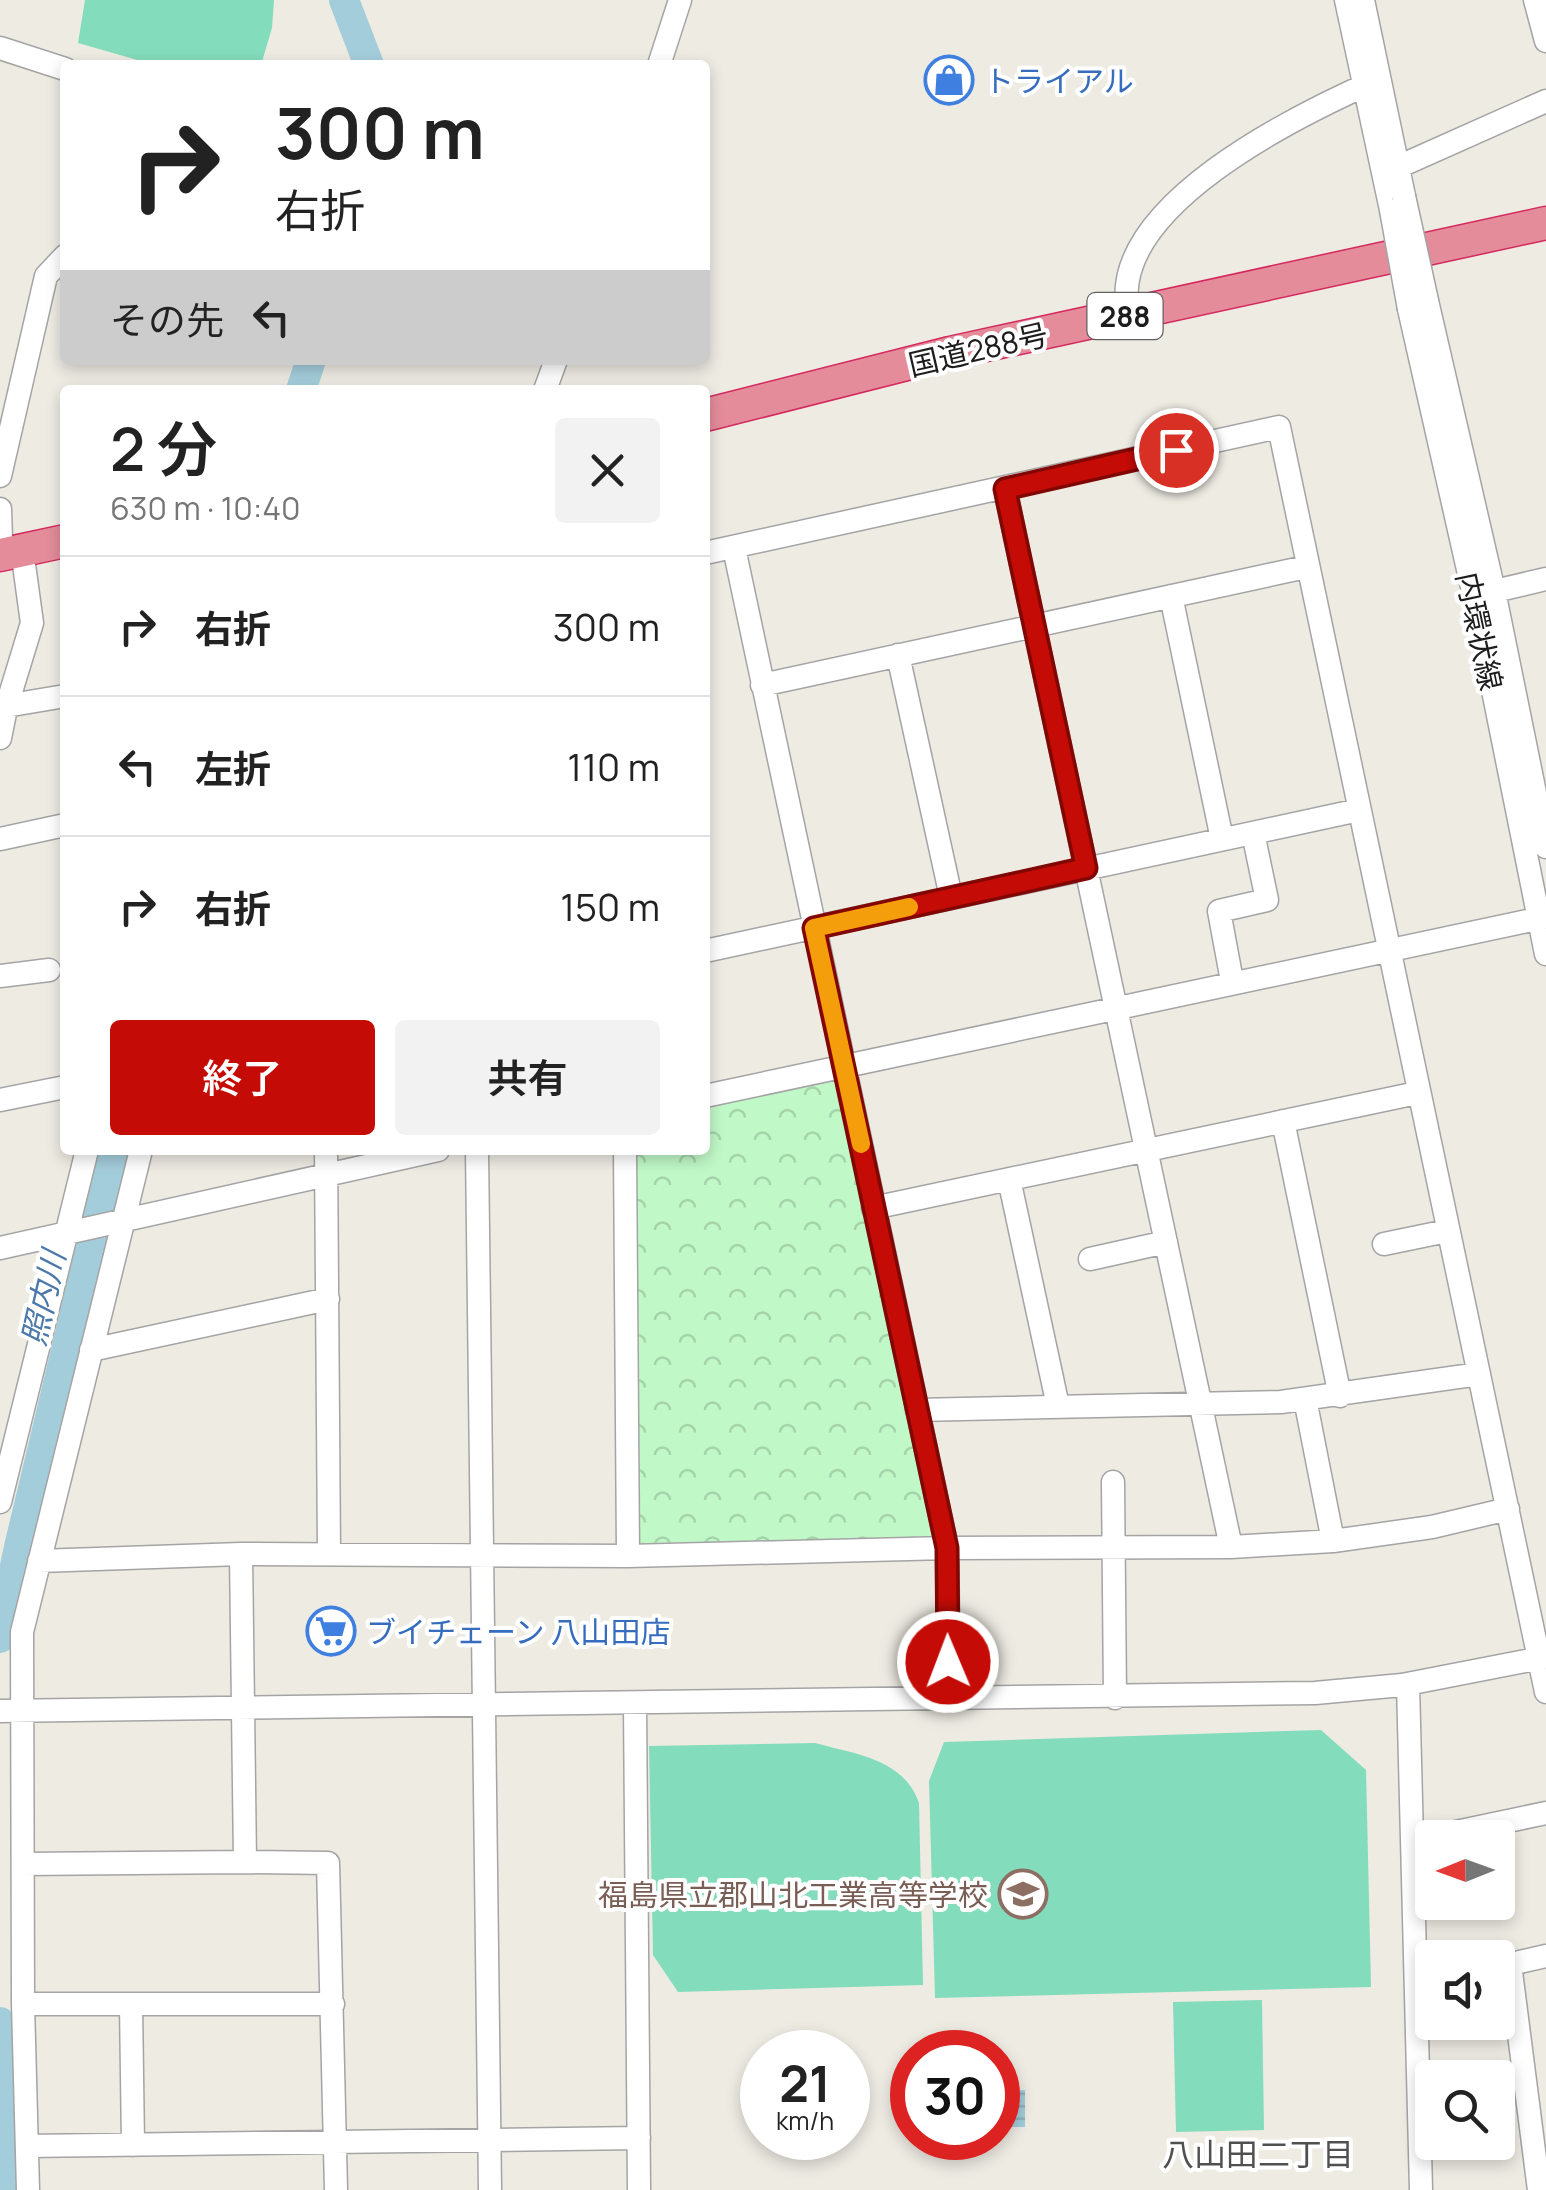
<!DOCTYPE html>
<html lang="ja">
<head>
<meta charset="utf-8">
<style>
	body { margin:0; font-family:Manrope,"Noto Sans JP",sans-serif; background:#f2f2f2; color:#222; height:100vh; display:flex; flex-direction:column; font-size:38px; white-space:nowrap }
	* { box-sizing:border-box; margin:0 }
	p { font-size:32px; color:#767676 }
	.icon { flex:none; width:55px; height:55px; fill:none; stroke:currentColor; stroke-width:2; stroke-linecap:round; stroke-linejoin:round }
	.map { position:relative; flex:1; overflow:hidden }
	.drawer { position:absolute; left:60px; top:385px; width:650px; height:770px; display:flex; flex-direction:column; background:#fff; border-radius:10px; box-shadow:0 5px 15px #0003 }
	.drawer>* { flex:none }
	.banner { position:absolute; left:60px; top:60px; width:650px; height:305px; border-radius:10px; box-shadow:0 5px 15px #0003; background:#fff; color:#222; overflow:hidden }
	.needle { width:65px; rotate:269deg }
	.buttons { position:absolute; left:1415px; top:1820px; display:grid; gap:20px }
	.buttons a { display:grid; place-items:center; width:100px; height:100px; border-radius:10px; background:#fff; box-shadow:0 5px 15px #0003; font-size:50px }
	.speed { position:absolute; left:740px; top:2030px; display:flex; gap:20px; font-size:50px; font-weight:700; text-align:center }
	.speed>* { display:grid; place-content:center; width:130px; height:130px; border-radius:50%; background:#fff; box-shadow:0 5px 15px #0003; line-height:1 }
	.speed small { font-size:25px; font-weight:400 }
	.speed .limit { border:15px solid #d22; background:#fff; color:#111 }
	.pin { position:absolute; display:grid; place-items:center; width:85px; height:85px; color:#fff; margin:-42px; border:5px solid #fff; border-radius:50%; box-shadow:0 2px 10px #0007 }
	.me { position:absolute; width:110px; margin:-55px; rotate:359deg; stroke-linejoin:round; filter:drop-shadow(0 0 8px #0008) }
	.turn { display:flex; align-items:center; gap:35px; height:210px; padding:0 50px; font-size:45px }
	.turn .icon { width:130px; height:130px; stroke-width:2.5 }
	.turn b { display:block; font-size:70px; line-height:85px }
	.then { display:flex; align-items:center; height:95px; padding:0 50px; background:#0003; gap:20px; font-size:38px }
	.round { display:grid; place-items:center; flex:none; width:105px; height:105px; border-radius:10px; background:#f2f2f2 }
	.head { display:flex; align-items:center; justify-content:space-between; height:170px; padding:0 50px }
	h1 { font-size:60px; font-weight:600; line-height:75px }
	.cta { display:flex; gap:20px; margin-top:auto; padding:20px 50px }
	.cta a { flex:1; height:115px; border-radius:10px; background:#c50b05; color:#fff; font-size:40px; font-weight:600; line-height:115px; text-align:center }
	.cta a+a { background:#f2f2f2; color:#222 }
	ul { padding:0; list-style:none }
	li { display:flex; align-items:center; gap:30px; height:140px; padding:0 50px; border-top:2px solid #e0e0e0 }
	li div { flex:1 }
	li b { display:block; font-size:38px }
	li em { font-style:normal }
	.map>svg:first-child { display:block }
	.park { fill:url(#park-crowns) }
	.pitch { fill:#83dcbc }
	.water { fill:url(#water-rules) }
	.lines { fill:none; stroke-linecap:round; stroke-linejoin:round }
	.river { stroke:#a4cddb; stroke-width:30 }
	.minor-casing { stroke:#a4a4a4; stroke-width:25 }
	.highway-casing { stroke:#d4285e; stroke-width:35 }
	.minor { stroke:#fff; stroke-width:22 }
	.highway { stroke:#e48c9a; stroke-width:32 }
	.minor-bridge-casing { stroke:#a4a4a4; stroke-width:25; stroke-linecap:butt }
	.minor-bridge { stroke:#fff; stroke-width:22 }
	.route-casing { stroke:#800703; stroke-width:25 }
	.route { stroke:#c50b05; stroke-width:18 }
	.slow { stroke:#f59e0b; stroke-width:18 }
	.labels { text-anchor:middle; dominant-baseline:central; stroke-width:8; stroke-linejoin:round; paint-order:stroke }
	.shield { fill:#fff; stroke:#616161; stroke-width:2.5 }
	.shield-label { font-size:28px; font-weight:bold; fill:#1d1d1d }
	.shop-label { font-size:30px; fill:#366cbe; stroke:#fff; text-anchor:start }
	.street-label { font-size:30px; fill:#1d1d1d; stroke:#fff }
	.education-label { font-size:30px; fill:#785e54; stroke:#fff; text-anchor:end }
	.water-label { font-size:32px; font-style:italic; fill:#4c78aa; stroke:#fff }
	.neighbourhood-label { font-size:32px; fill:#505050; stroke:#fff }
</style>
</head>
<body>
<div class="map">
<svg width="1546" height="2190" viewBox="0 0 1546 2190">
	<defs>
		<pattern id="park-crowns" width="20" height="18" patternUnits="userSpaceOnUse" patternTransform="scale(2.5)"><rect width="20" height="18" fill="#c0f8c7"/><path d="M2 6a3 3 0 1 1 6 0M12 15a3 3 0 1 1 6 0" fill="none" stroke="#a5d4aa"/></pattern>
		<pattern id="water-rules" width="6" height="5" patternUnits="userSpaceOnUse" patternTransform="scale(2.5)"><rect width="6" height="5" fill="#a4cddb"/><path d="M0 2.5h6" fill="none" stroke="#8db0bc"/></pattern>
	</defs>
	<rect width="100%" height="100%" fill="#eeebe3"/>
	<path class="park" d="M 841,1077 L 932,1539 L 637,1543 L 632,1150 L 705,1150 L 705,1108 Z"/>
	<path class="pitch" d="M 85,0 L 274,0 L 272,28 L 261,65 L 155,65 L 78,43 Z
		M 1321,1730 L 1366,1770 L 1371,1987 L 935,1998 L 929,1781 L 944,1742 Z
		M 815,1743 C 855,1754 904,1759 919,1803 L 923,1985 L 678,1992 L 653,1955 L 649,1746 Z
		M 1262,2000 L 1264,2130 L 1176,2132 L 1173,2002 Z"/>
	<path class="water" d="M 1025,2090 L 1025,2127 L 998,2127 L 998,2091 Z"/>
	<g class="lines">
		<path class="river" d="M 344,0 L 369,65
			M 301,390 L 311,360
			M 0,1638 L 19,1547 L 114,1150
			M 0,2022 L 4,2190"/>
		<g class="minor-casing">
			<path id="minor" d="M 1346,0 L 1391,210
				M 1363,0 L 1404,196
				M 1535,0 L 1546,41
				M 0,48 L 65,69
				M 659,65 L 680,0
				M 1398,167 L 1546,101
				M 1428,305 L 1494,591 L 1546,847
				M 1409,309 L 1474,596 L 1546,954
				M 1129,315 C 1102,208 1302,113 1379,79
				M 545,390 L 556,360
				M 0,476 L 46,276 L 65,256
				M 1005,489 L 1231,1547
				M 0,509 L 1,539
				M 734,548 L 947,1548 L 949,1700
				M 705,553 L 1279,427 L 1546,1692
				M 1482,594 L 1546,579
				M 1171,596 L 1222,839
				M 898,655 L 951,897
				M 762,685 L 1306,567
				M 0,707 L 65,696
				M 0,738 L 6,708 L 32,623 L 22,550
				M 0,839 L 65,825
				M 705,951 L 1359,810
				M 0,976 L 49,970
				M 1232,981 L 1219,911 L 1267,900 L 1253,833
				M 705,1096 L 1546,917
				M 0,1100 L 65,1087
				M 1283,1121 L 1340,1396
				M 326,1150 L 329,1554
				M 477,1150 L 490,2190
				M 625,1150 L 628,1556
				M 1009,1179 L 1058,1406
				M 873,1208 L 1417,1093
				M 1384,1244 L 1447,1231
				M 0,1248 L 438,1150
				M 1090,1259 L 1166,1242
				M 91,1350 L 328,1299
				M 1305,1399 L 1333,1541
				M 917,1410 L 1281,1402 L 1479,1374
				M 1113,1482 L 1115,1698
				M 0,1502 L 87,1150
				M 241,1554 L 245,1862 L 328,1863 L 336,2190
				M 39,1561 L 241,1554 L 628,1556 L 947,1548 L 1231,1547 L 1333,1541 L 1432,1527 L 1508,1509
				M 1408,1684 L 1421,2190
				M 635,1704 L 639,2190
				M 0,1711 L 1315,1693 L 1402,1685 L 1546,1657
				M 1413,1841 L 1546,1813
				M 23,1864 L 245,1862
				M 1510,1964 L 1539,2190
				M 1498,1967 L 1546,1956
				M 23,2004 L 333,2004
				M 131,2004 L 133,2145
				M 27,2146 L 639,2138
				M 28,2190 L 23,2004 L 22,1632 L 141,1150"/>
		</g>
		<g class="highway-casing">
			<path id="highway" d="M 705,415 L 950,353 L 1546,223
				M 0,555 L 65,541"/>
		</g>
		<use href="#minor" class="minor"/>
		<use href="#highway" class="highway"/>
		<g class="minor-bridge-casing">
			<path id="minor-bridge" d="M 1404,196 L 1428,305
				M 1391,210 L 1409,309"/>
		</g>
		<use href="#minor-bridge" class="minor-bridge"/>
	</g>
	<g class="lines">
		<g class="route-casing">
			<path id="route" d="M 948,1662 L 947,1548 L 814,928 L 1086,868 L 1005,489 L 1176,450"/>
		</g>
		<use href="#route" class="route"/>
		<path class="slow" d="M 861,1144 L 814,928 L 909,907"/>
	</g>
	<defs>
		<g id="shop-ring" transform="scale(2.5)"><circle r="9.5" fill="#fff" stroke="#3f7fe0" stroke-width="1.5"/><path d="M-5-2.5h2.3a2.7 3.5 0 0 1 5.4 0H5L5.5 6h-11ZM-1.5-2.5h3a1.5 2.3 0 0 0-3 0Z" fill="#3f7fe0"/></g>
		<g id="supermarket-ring" transform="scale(2.5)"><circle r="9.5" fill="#fff" stroke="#3f7fe0" stroke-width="1.5"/><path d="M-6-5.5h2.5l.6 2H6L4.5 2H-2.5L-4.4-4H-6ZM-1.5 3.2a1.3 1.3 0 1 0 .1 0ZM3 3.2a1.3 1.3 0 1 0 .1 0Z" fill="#3f7fe0"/></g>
		<g id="school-ring" transform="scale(2.5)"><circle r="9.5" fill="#fff" stroke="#8d6e63" stroke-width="1.5"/><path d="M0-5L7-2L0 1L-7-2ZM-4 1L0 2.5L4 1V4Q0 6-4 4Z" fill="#8d6e63"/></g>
	</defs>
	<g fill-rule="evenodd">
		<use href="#shop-ring" x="949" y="80"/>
		<use href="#supermarket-ring" x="331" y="1631"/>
		<use href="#school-ring" x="1023" y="1894"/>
	</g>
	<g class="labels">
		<rect class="shield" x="1087.5" y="293" width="75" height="46" rx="8"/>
		<g class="shield-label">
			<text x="1125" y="316">288</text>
		</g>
		<g class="shop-label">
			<text x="984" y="80">トライアル</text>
			<text x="366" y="1631">ブイチェーン 八山田店</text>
		</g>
		<g class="street-label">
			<text transform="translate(978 349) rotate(-13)">国道288号</text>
			<text transform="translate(1480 631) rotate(78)">内環状線</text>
		</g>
		<g class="education-label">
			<text x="988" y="1894">福島県立郡山北工業高等学校</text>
		</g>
		<g class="water-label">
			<text transform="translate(43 1298) rotate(-77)">照内川</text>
		</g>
		<g class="neighbourhood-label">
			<text x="1258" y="2154">八山田二丁目</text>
		</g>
	</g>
</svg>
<div class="buttons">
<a><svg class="needle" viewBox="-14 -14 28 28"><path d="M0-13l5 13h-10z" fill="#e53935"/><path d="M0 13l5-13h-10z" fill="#767676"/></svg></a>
<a><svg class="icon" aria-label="sound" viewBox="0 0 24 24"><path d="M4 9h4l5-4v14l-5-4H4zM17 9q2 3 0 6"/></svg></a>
<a><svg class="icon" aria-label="search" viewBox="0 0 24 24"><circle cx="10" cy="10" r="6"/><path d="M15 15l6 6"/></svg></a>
</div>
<div class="speed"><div>21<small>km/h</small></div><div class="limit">30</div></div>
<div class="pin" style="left:1176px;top:450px;background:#d93025"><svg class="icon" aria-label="arrive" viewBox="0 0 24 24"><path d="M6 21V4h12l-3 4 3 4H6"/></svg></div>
<svg class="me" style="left:948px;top:1662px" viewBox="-20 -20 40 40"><circle r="17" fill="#c50b05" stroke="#fff" stroke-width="3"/><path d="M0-11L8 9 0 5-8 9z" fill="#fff"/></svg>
<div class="banner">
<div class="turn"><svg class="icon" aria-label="right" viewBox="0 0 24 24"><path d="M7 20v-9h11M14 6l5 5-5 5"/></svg><div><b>300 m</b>右折</div></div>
<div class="then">その先<svg class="icon" aria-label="left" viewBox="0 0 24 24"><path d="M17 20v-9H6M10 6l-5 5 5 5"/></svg></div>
</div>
<section class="drawer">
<div class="head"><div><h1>2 分</h1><p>630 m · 10:40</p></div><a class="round"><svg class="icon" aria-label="close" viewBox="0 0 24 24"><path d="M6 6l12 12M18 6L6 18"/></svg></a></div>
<ul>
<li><svg class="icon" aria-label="right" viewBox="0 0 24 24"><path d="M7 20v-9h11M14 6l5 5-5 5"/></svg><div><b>右折</b></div><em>300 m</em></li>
<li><svg class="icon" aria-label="left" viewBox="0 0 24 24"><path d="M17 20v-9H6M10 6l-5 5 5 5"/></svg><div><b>左折</b></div><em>110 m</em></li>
<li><svg class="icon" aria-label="right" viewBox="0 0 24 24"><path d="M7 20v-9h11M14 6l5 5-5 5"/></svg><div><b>右折</b></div><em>150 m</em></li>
</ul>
<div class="cta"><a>終了</a><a>共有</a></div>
</section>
</div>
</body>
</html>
